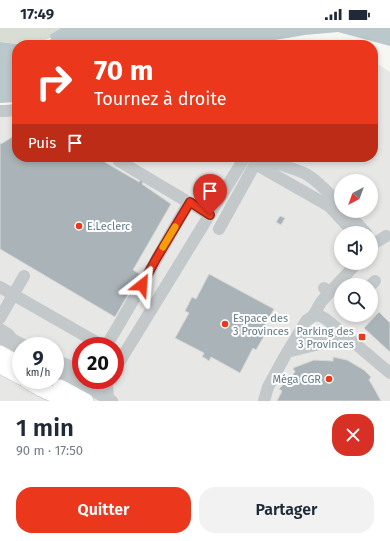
<!DOCTYPE html>
<html lang="fr">
<head>
<meta charset="utf-8">
<style>
	body { margin:0; font-family:"Fira Sans",sans-serif; background:#f2f2f3; color:#1f2937; height:100vh; display:flex; flex-direction:column; font-size:15px; white-space:nowrap }
	* { box-sizing:border-box; margin:0 }
	p { font-size:13px; color:#747a83 }
	.icon { flex:none; width:22px; height:22px; fill:none; stroke:currentColor; stroke-width:2; stroke-linecap:round; stroke-linejoin:round }
	.map { position:relative; height:373px; overflow:hidden }
	.panel { display:flex; flex-direction:column; background:#fff; flex:1 }
	.panel>* { flex:none }
	.guide { position:absolute; left:12px; top:12px; width:366px; height:122px; border-radius:16px; box-shadow:0 2px 6px #0003; background:#eb381d; color:#fff; overflow:hidden }
	.needle { width:26px; rotate:221deg }
	.fabs { position:absolute; left:334px; top:146px; display:grid; gap:8px }
	.fabs a { display:grid; place-items:center; width:44px; height:44px; border-radius:50%; background:#fff; box-shadow:0 2px 6px #0003; font-size:20px }
	.speed { position:absolute; left:12px; top:309px; display:flex; gap:8px; font-size:20px; font-weight:700; text-align:center }
	.speed>* { display:grid; place-content:center; width:52px; height:52px; border-radius:50%; background:#fff; box-shadow:0 2px 6px #0003; line-height:1 }
	.speed small { font-size:10px; font-weight:400 }
	.speed .limit { border:6px solid #d22; background:#fff; color:#111 }
	.pin { position:absolute; display:grid; place-items:center; width:34px; height:34px; color:#fff; margin:-41px -17px; border-radius:50% 50% 50% 0; rotate:-45deg; box-shadow:0 0 4px #0007 }
	.pin .icon { rotate:45deg }
	.me { position:absolute; width:44px; margin:-22px; rotate:28deg; stroke-linejoin:round; filter:drop-shadow(0 0 3px #0008) }
	.turn { display:flex; align-items:center; gap:14px; height:84px; padding:0 16px; font-size:18px }
	.turn .icon { width:52px; height:52px; stroke-width:2.5 }
	.turn b { display:block; font-size:28px; line-height:34px }
	.then { display:flex; align-items:center; height:38px; padding:0 16px; background:#0003; gap:8px; font-size:15px }
	.round { display:grid; place-items:center; flex:none; width:42px; height:42px; border-radius:16px; background:#f2f2f3 }
	.headline { display:flex; align-items:center; justify-content:space-between; height:68px; padding:0 16px }
	h1 { font-size:24px; font-weight:600; line-height:30px }
	.action { display:flex; gap:8px; margin-top:auto; padding:8px 16px }
	.action a { flex:1; height:46px; border-radius:16px; background:#eb381d; color:#fff; font-size:16px; font-weight:600; line-height:46px; text-align:center }
	.action a+a { background:#f2f2f3; color:#1f2937 }
	.status { display:flex; justify-content:space-between; align-items:center; height:28px; padding:0 20px; background:#fff; direction:ltr }
	.status svg { height:11px; fill:currentColor }
	.map>svg:first-child { display:block }
	.built { fill:#e7e7e6; fill-rule:evenodd }
	.green { fill:#d8ded3 }
	.water { fill:#bac8cb }
	.building { fill:#aab4b8; stroke:#d7d7d5 }
	.lines { fill:none; stroke-linecap:round; stroke-linejoin:round }
	.major-casing { stroke:#b6bbbe; stroke-width:16 }
	.minor { stroke:#c3c8ca; stroke-width:12 }
	.major { stroke:#fff; stroke-width:15 }
	.route-casing { stroke:#992413; stroke-width:10 }
	.route { stroke:#eb381d; stroke-width:7 }
	.slow { stroke:#f59e0b; stroke-width:7 }
	.poi-dot { fill:#eb381d; stroke:#fff; stroke-width:1.5 }
	.labels { text-anchor:middle; dominant-baseline:central; stroke-width:4; stroke-linejoin:round; paint-order:stroke }
	.poi-label { font-size:11px; fill:#637985; stroke:#fff; text-anchor:start }
</style>
</head>
<body>
<div class="status"><b>17:49</b><svg viewBox="0 0 49 12"><path d="M0 12V9h3v3zM5 12V6h3v6zM10 12V3h3v9zM15 12V0h3v12zM26 1h20v11H26zM47 4h2v5h-2z"/></svg></div>
<div class="map">
<svg width="390" height="373" viewBox="0 0 390 373">
	<rect width="100%" height="100%" fill="#f6f6f2"/>
	<path class="built" d="M 373,33 L 390,44 L 390,373 L 0,373 L 0,86 L 17,85 L 17,129 L 373,129 ZM 341,153 L 371,153 L 371,183 L 341,183 ZM 341,205 L 371,205 L 371,235 L 341,235 ZM 341,257 L 371,257 L 371,287 L 341,287 ZM 21,318 L 55,318 L 55,352 L 21,352 ZM 81,318 L 115,318 L 115,352 L 81,352 Z"/>
	<path class="green" d="M 0,0 L 79,0 L 30,17 L 0,14 Z"/>
	<path class="water" d="M 61,0 L 390,0 L 390,18 L 338,4 L 305,7 L 263,14 L 255,17 L 33,17 L 46,14 L 51,11 L 50,7 Z
		M 0,14 L 26,17 L 17,17 L 17,74 L 0,75 Z"/>
	<path class="building" d="M 17,106 L 17,129 L 96,129 L 139,154 L 142,149 L 145,151 L 142,156 L 171,176 L 133,242 L 140,246 L 115,289 L 0,221 L 0,115 L 1,116 Z
		M 280,188 L 285,190 L 281,197 L 276,194 Z
		M 209,246 L 274,281 L 260,306 L 264,308 L 256,322 L 253,320 L 240,345 L 211,329 L 209,333 L 205,330 L 202,329 L 204,325 L 175,310 L 189,285 L 185,283 L 192,269 L 196,271 Z
		M 379,284 L 390,295 L 390,324 L 364,300 Z
		M 333,329 L 347,332 L 364,342 L 371,349 L 369,352 L 374,360 L 381,373 L 277,373 L 282,363 L 279,361 L 295,344 L 293,340 L 314,332 L 333,333 Z"/>
	<g class="lines">
		<g class="major-casing">
			<path id="major" d="M 0,325 L 21,337
				M 0,338 L 21,349
				M 26,352 L 41,361 L 68,373
				M 60,359 L 86,373"/>
		</g>
		<path class="minor" d="M 0,83 L 5,83 L 17,82
			M 121,129 L 119,133 L 210,187
			M 263,129 C 276,137 292,139 306,146 C 320,154 330,167 341,178
			M 255,136 L 329,178 L 353,204
			M 346,183 L 366,205
			M 219,201 L 259,129
			M 372,216 L 380,212 L 386,208
			M 371,257 L 375,253
			M 0,259 L 103,318
			M 329,265 L 357,235
			M 313,288 L 321,274 L 329,265 L 324,260
			M 0,290 L 24,248
			M 0,301 L 8,306 L 12,311 L 25,318
			M 295,312 L 339,302
			M 0,313 L 18,323
			M 106,318 C 135,271 161,222 189,174
			M 287,324 L 348,309
			M 55,332 L 70,338 L 81,344
			M 115,341 L 245,129
			M 55,342 L 112,373
			M 108,371 L 107,357 L 109,352
			M 264,373 L 268,359 L 285,328 L 306,293 L 313,288 L 318,287 L 326,291 L 390,345"/>
		<use href="#major" class="major"/>
	</g>
	<g class="lines">
		<g class="route-casing">
			<path id="route" d="M 142,257 L 156,231 L 190,174 L 210,187"/>
		</g>
		<use href="#route" class="route"/>
		<path class="slow" d="M 163,219 L 175,199"/>
	</g>
	<g class="poi-dot">
		<circle cx="79" cy="198" r="4"/>
		<circle cx="225" cy="296" r="4"/>
		<rect x="358" y="305" width="8" height="8" rx="2"/>
		<circle cx="329" cy="351" r="4"/>
	</g>
	<g class="labels">
		<g class="poi-label">
			<text x="87" y="198">E.Leclerc</text>
			<text x="233" y="290">Espace des<tspan x="233" dy="13">3 Provinces</tspan></text>
			<text x="354" y="303" text-anchor="end">Parking des<tspan x="354" dy="13">3 Provinces</tspan></text>
			<text x="321" y="351" text-anchor="end">Méga CGR</text>
		</g>
	</g>
</svg>
<div class="fabs">
<a><svg class="needle" viewBox="-14 -14 28 28"><path d="M0-13l5 13h-10z" fill="#e53935"/><path d="M0 13l5-13h-10z" fill="#747a83"/></svg></a>
<a><svg class="icon" aria-label="sound" viewBox="0 0 24 24"><path d="M4 9h4l5-4v14l-5-4H4zM17 9q2 3 0 6"/></svg></a>
<a><svg class="icon" aria-label="search" viewBox="0 0 24 24"><circle cx="10" cy="10" r="6"/><path d="M15 15l6 6"/></svg></a>
</div>
<div class="speed"><div>9<small>km/h</small></div><div class="limit">20</div></div>
<div class="pin" style="left:210px;top:187px;background:#d93025"><svg class="icon" aria-label="arrive" viewBox="0 0 24 24"><path d="M6 21V4h12l-3 4 3 4H6"/></svg></div>
<svg class="me" style="left:142px;top:257px" viewBox="-20 -20 40 40"><path d="M0-17L14 15 0 8-14 15z" fill="#eb381d" stroke="#fff" stroke-width="4"/></svg>
<div class="guide">
<div class="turn"><svg class="icon" aria-label="right" viewBox="0 0 24 24"><path d="M7 20v-9h11M14 6l5 5-5 5"/></svg><div><b>70 m</b>Tournez à droite</div></div>
<div class="then">Puis<svg class="icon" aria-label="arrive" viewBox="0 0 24 24"><path d="M6 21V4h12l-3 4 3 4H6"/></svg></div>
</div>
</div>
<section class="panel">
<div class="headline"><div><h1>1 min</h1><p>90 m · 17:50</p></div><a class="round" style="background:#d93025;color:#fff"><svg class="icon" aria-label="close" viewBox="0 0 24 24"><path d="M6 6l12 12M18 6L6 18"/></svg></a></div>
<div class="action"><a>Quitter</a><a>Partager</a></div>
</section>
</body>
</html>
